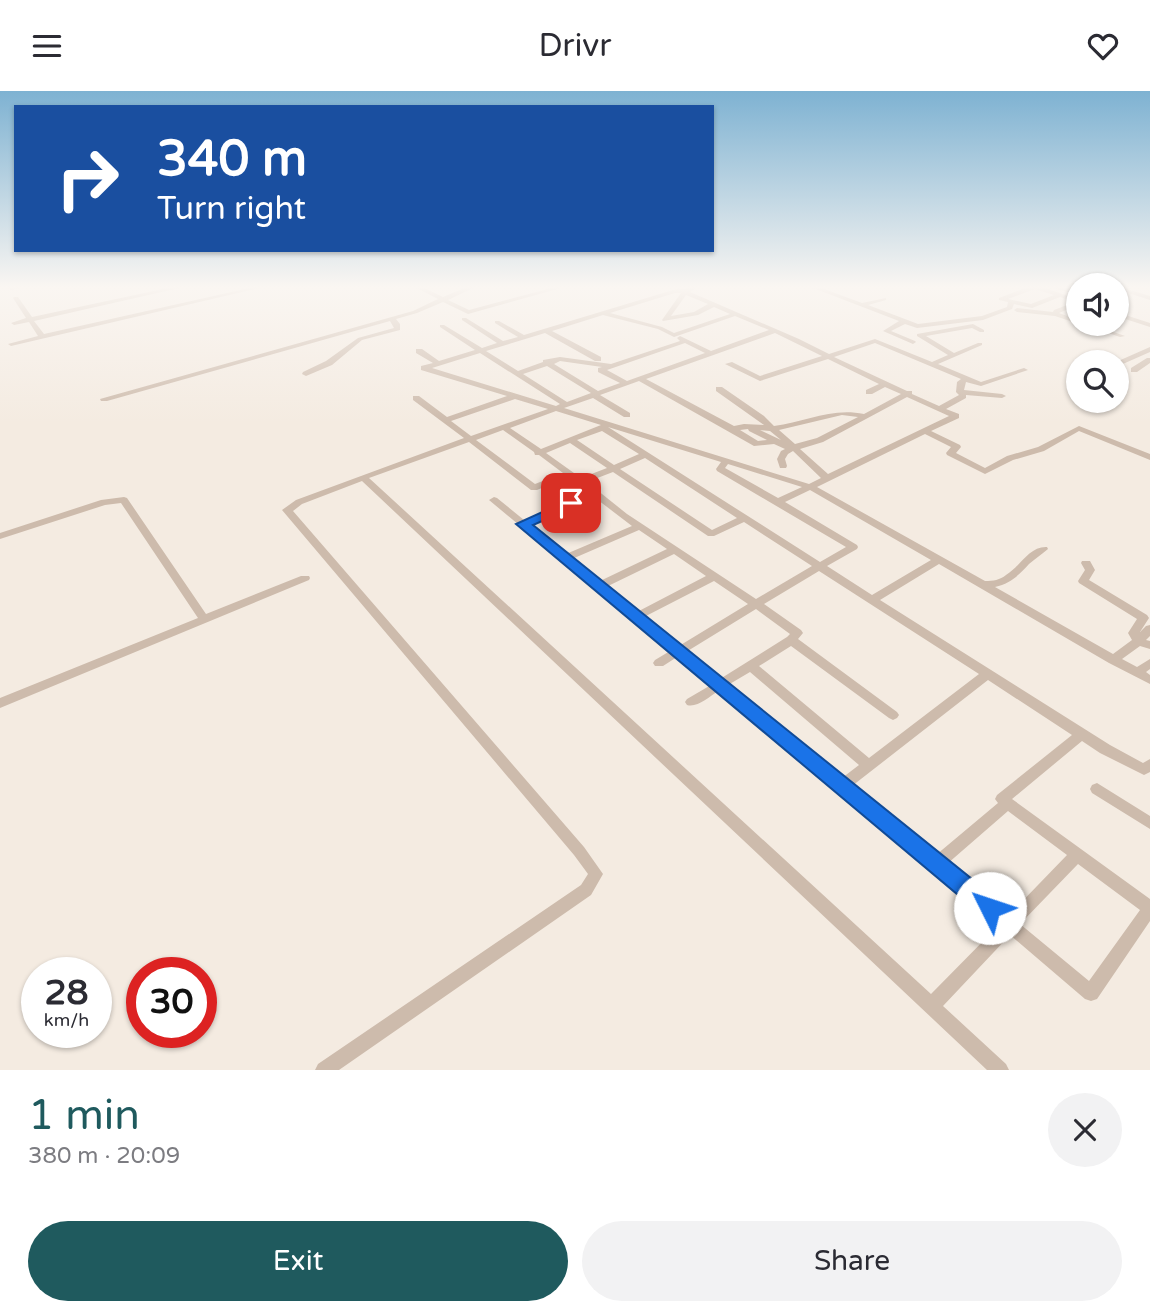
<!DOCTYPE html>
<html lang="en">
<head>
<meta charset="utf-8">
<style>
	body { margin:0; font-family:"Varela Round",sans-serif; background:#f2f2f3; color:#2b2b33; height:100vh; display:flex; flex-direction:column; font-size:26px; white-space:nowrap }
	* { box-sizing:border-box; margin:0 }
	p { font-size:23px; color:#7c7c81 }
	.icon { flex:none; width:38px; height:38px; fill:none; stroke:currentColor; stroke-width:2; stroke-linecap:round; stroke-linejoin:round }
	.map { position:relative; height:979px; overflow:hidden }
	.sheet { display:flex; flex-direction:column; background:#fff; flex:1 }
	.sheet>* { flex:none }
	.guide { position:absolute; left:14px; top:14px; width:700px; height:147px; border-radius:0px; box-shadow:0 2px 5px #0004; background:#1a4fa0; color:#fff; overflow:hidden }
	.controls { position:absolute; left:1066px; top:182px; display:grid; gap:14px }
	.controls a { display:grid; place-items:center; width:63px; height:63px; border-radius:50%; background:#fff; box-shadow:0 2px 5px #0004; font-size:35px }
	.speed { position:absolute; left:21px; top:866px; display:flex; gap:14px; font-size:35px; font-weight:700; text-align:center }
	.speed>* { display:grid; place-content:center; width:91px; height:91px; border-radius:50%; background:#fff; box-shadow:0 2px 5px #0004; line-height:1 }
	.speed small { font-size:18px; font-weight:400 }
	.speed .limit { border:10px solid #d22; background:#fff; color:#111 }
	.pin { position:absolute; display:grid; place-items:center; width:60px; height:60px; color:#fff; margin:-30px; border-radius:14px; box-shadow:0 4px 10px #0006 }
	.me { position:absolute; width:77px; margin:-38px; rotate:311deg; stroke-linejoin:round; filter:drop-shadow(0 0 5px #0008) }
	.turn { display:flex; align-items:center; gap:24px; height:147px; padding:0 28px; font-size:32px }
	.turn .icon { width:91px; height:91px; stroke-width:2.5 }
	.turn b { display:block; font-size:49px; line-height:60px }
	.round { display:grid; place-items:center; flex:none; width:74px; height:74px; border-radius:37px; background:#f2f2f3 }
	.overview { display:flex; align-items:center; justify-content:space-between; height:119px; padding:0 28px }
	h1 { font-size:42px; font-weight:600; line-height:52px; color:#1f5a5e }
	.action { display:flex; gap:14px; margin-top:auto; padding:14px 28px }
	.action a { flex:1; height:80px; border-radius:42px; background:#1f5a5e; color:#fff; font-size:28px; font-weight:600; line-height:80px; text-align:center }
	.action a+a { background:#f2f2f3; color:#2b2b33 }
	header { display:flex; justify-content:space-between; align-items:center; height:91px; padding:0 28px; background:#fff; font-size:32px; font-weight:600 }
	.map>svg:first-child { display:block }
	.lines { fill:none; stroke-linecap:round; stroke-linejoin:round }
	.minor { fill:#cdbbac; fill-rule:evenodd }
	.route { fill:#1a73e8; stroke:#114b97; stroke-width:2 }
</style>
</head>
<body>
<header><svg class="icon" aria-label="menu" viewBox="0 0 24 24"><path d="M4 6h16M4 12h16M4 18h16"/></svg>Drivr<svg class="icon" aria-label="heart" viewBox="0 0 24 24"><path d="M12 20l-8-8c-3-5 5-10 8-4 3-6 11-1 8 4z"/></svg></header>
<div class="map">
<svg width="1150" height="979" viewBox="0 0 1150 979">
	<rect width="100%" height="100%" fill="#f4ebe1"/>
	<g class="lines">
		<path class="minor" d="M 6,195 L 28,195 L 11,199 Z
			M 177,195 L 188,195 L 34,230 L 44,243 L 258,195 L 268,195 L 11,255 L 8,253 L 38,245 L 29,231 L 14,234 L 11,232 L 26,227 L 13,207 L 14,206 L 18,206 L 32,226 Z
			M 413,195 L 420,195 L 443,206 L 469,195 L 477,195 L 448,209 L 469,219 L 559,195 L 568,195 L 468,223 L 443,211 L 417,222 L 396,228 L 400,233 L 400,239 L 362,249 L 332,274 L 306,285 L 302,283 L 303,281 L 326,270 L 358,247 L 394,237 L 390,230 L 107,310 L 101,310 L 100,308 L 413,220 L 438,208 Z
			M 691,195 L 698,195 L 690,201 L 799,248 L 829,263 L 875,248 L 932,271 L 948,264 L 917,245 L 917,243 L 973,233 L 984,239 L 984,241 L 980,241 L 972,237 L 926,245 L 954,262 L 978,252 L 982,252 L 982,254 L 938,273 L 981,291 L 1024,277 L 1028,279 L 981,295 L 966,291 L 964,299 L 1002,303 L 1006,305 L 1002,307 L 966,304 L 966,307 L 946,318 L 959,323 L 959,327 L 931,340 L 960,354 L 961,356 L 956,362 L 985,377 L 1007,365 L 1038,356 L 1079,335 L 1150,363 L 1150,369 L 1079,340 L 1044,360 L 1013,369 L 985,383 L 947,364 L 946,362 L 951,356 L 925,343 L 817,396 L 985,490 C 993,490 1000,489 1006,484 C 1020,476 1029,455 1047,456 L 1048,458 C 1042,463 1035,468 1029,473 C 1018,485 1011,492 995,496 L 1113,563 L 1132,549 L 1128,542 L 1137,528 L 1079,492 L 1078,490 L 1085,479 L 1081,472 L 1082,470 L 1090,470 L 1095,479 L 1089,489 L 1147,524 L 1149,527 L 1140,541 L 1146,535 L 1150,534 L 1150,545 L 1146,549 L 1150,550 L 1150,558 L 1140,555 L 1122,568 L 1137,576 L 1150,568 L 1150,578 L 1146,581 L 1150,584 L 1150,593 L 1109,572 L 939,473 L 880,509 L 1110,654 L 1143,672 L 1150,668 L 1150,681 L 1144,684 L 1100,662 L 1082,650 L 1012,708 L 1150,808 L 1150,830 L 1097,908 L 1091,910 L 1085,908 L 1010,844 L 943,915 L 1006,973 L 1009,979 L 987,979 L 362,390 L 302,413 L 293,420 L 584,756 L 603,783 L 591,804 L 339,979 L 315,979 L 318,973 L 581,794 L 588,783 L 574,764 L 282,419 L 296,409 L 464,347 L 413,309 L 413,305 L 419,305 L 447,326 L 507,305 L 421,279 L 421,275 L 433,272 L 416,262 L 416,258 L 422,258 L 439,270 L 475,259 L 440,236 L 440,234 L 444,234 L 482,257 L 497,252 L 462,229 L 462,227 L 466,227 L 503,250 L 518,246 L 495,232 L 495,230 L 499,230 L 524,244 L 673,199 L 685,198 ZM 675,202 L 681,202 L 662,229 L 663,230 L 698,224 L 714,216 L 730,223 L 674,242 L 662,236 L 610,222 ZM 686,204 L 708,213 L 694,221 L 671,225 ZM 603,224 L 658,238 L 674,246 L 735,225 L 769,239 L 711,260 L 680,245 L 677,247 L 680,250 L 611,273 L 560,266 L 543,269 L 543,271 L 518,280 L 486,260 L 545,242 L 595,270 L 601,270 L 601,266 L 552,240 ZM 775,242 L 822,265 L 760,285 L 732,271 L 725,273 L 760,290 L 828,268 L 879,293 L 866,299 L 866,303 L 872,303 L 885,296 L 901,303 L 864,323 C 832,316 805,331 774,335 L 764,325 L 722,296 L 716,296 L 716,300 L 764,334 L 744,333 L 734,335 L 646,288 ZM 685,252 L 705,262 L 627,290 L 607,279 ZM 875,252 L 961,288 L 957,291 L 956,301 L 959,304 L 939,315 L 912,303 L 912,300 L 907,300 L 834,266 ZM 480,262 L 560,313 L 556,315 L 432,277 ZM 560,270 L 602,276 L 598,277 L 598,281 L 620,292 L 598,300 L 554,273 ZM 547,275 L 591,302 L 567,311 L 523,283 ZM 639,290 L 754,355 L 774,353 L 785,358 L 781,360 L 777,368 L 780,377 L 786,377 L 787,375 L 785,368 L 788,363 L 793,360 L 821,387 L 809,393 L 564,317 L 593,307 L 624,326 L 630,326 L 630,322 L 600,304 ZM 907,306 L 949,325 L 828,383 L 800,358 L 823,351 ZM 515,308 L 548,318 L 471,345 L 451,330 ZM 556,320 L 601,334 L 541,358 L 510,337 ZM 842,324 L 858,326 L 817,347 L 795,353 L 779,339 ZM 608,336 L 721,371 L 716,378 L 717,380 L 846,456 L 820,471 ZM 748,338 L 749,340 L 767,349 L 758,350 L 740,339 ZM 503,339 L 534,361 L 535,364 L 539,364 L 563,382 L 535,393 L 476,349 ZM 760,339 L 770,340 L 781,349 ZM 602,340 L 639,363 L 614,374 L 577,349 ZM 469,351 L 531,399 L 537,399 L 568,386 L 588,402 L 524,429 L 497,407 L 494,406 L 489,409 L 592,495 L 593,498 L 597,499 L 670,560 L 655,569 L 653,572 L 655,575 L 663,575 L 677,566 L 711,594 L 687,608 L 685,611 L 687,614 C 697,617 709,606 718,600 L 998,835 L 931,903 L 369,387 ZM 570,352 L 607,377 L 581,387 L 546,362 ZM 645,367 L 737,427 L 712,439 L 620,378 ZM 728,373 L 802,396 L 778,407 L 725,377 ZM 613,381 L 708,445 L 714,445 L 744,431 L 812,475 L 756,508 L 627,423 L 587,391 ZM 810,399 L 931,469 L 872,504 L 827,475 L 857,458 L 858,456 L 857,454 L 785,411 ZM 594,406 L 632,435 L 566,463 L 530,434 ZM 639,439 L 667,458 L 600,490 L 572,468 ZM 674,463 L 706,485 L 637,521 L 606,496 ZM 819,480 L 979,583 L 869,667 L 759,575 L 791,555 L 889,627 L 893,629 L 897,627 L 899,624 L 897,621 L 798,548 L 803,542 L 801,539 L 764,513 ZM 714,490 L 748,513 L 679,555 L 644,526 ZM 756,518 L 790,543 L 787,546 L 720,588 L 686,561 ZM 750,581 L 859,674 L 842,687 L 728,594 ZM 988,589 L 1072,644 L 997,704 L 995,708 L 998,712 L 936,764 L 852,695 ZM 1008,720 L 1067,764 L 1009,824 L 947,773 ZM 1078,773 L 1140,819 L 1089,890 L 1020,833 Z
			M 808,195 L 816,195 L 862,212 L 886,207 L 886,209 L 868,214 L 918,233 L 982,225 L 1007,216 L 1008,211 L 999,209 L 999,207 L 1030,195 L 1039,195 L 1077,208 L 1078,214 L 1059,222 L 1078,229 L 1079,233 L 1055,225 L 1017,221 L 1014,219 L 1017,217 L 1053,221 L 1054,219 L 1075,211 L 1060,206 L 1032,217 L 1014,213 L 1012,218 L 983,229 L 917,237 L 905,233 L 891,240 L 915,250 L 916,251 L 913,253 L 883,240 L 899,230 ZM 1035,198 L 1054,204 L 1031,213 L 1008,208 Z
			M 1054,195 L 1060,195 L 1078,200 L 1078,204 L 1057,198 Z
			M 1116,195 L 1150,205 L 1150,209 L 1116,198 Z
			M 1146,195 L 1150,195 L 1150,197 L 1147,196 Z
			M 1116,221 L 1150,232 L 1150,236 L 1116,225 Z
			M 1082,233 L 1091,233 L 1125,245 L 1120,246 Z
			M 1150,256 L 1150,261 L 1116,276 L 1116,271 Z
			M 1147,267 L 1150,267 L 1150,272 L 1137,281 L 1131,281 L 1131,277 Z
			M 124,406 L 127,407 L 206,523 L 301,485 L 309,485 L 310,487 L 309,489 L 0,617 L 0,607 L 198,527 L 121,412 L 105,414 L 0,448 L 0,442 L 101,409 Z
			M 1097,692 L 1150,725 L 1150,738 L 1092,702 L 1090,698 L 1092,694 Z"/>
	</g>
	<linearGradient id="sky" x2="0" y2="1"><stop stop-color="#7eb2d2"/><stop offset="0.59" stop-color="#faf6f2"/><stop offset="1" stop-color="#faf6f2" stop-opacity="0"/></linearGradient>
	<rect width="1150" height="332" fill="url(#sky)"/>
	<path class="route" d="M 571,408 L 576,409 L 576,415 L 533,434 L 998,809 L 1002,817 L 998,824 L 990,827 L 982,824 L 516,433 Z"/>
</svg>
<div class="controls">
<a><svg class="icon" aria-label="sound" viewBox="0 0 24 24"><path d="M4 9h4l5-4v14l-5-4H4zM17 9q2 3 0 6"/></svg></a>
<a><svg class="icon" aria-label="search" viewBox="0 0 24 24"><circle cx="10" cy="10" r="6"/><path d="M15 15l6 6"/></svg></a>
</div>
<div class="speed"><div>28<small>km/h</small></div><div class="limit">30</div></div>
<div class="pin" style="left:571px;top:412px;background:#d93025"><svg class="icon" aria-label="arrive" viewBox="0 0 24 24"><path d="M6 21V4h12l-3 4 3 4H6"/></svg></div>
<svg class="me" style="left:990px;top:817px" viewBox="-20 -20 40 40"><circle r="19" fill="#fff"/><path d="M0-13L10 11 0 6-10 11z" fill="#1a73e8"/></svg>
<div class="guide">
<div class="turn"><svg class="icon" aria-label="right" viewBox="0 0 24 24"><path d="M7 20v-9h11M14 6l5 5-5 5"/></svg><div><b>340 m</b>Turn right</div></div>
</div>
</div>
<section class="sheet">
<div class="overview"><div><h1>1 min</h1><p>380 m · 20:09</p></div><a class="round"><svg class="icon" aria-label="close" viewBox="0 0 24 24"><path d="M6 6l12 12M18 6L6 18"/></svg></a></div>
<div class="action"><a>Exit</a><a>Share</a></div>
</section>
</body>
</html>
